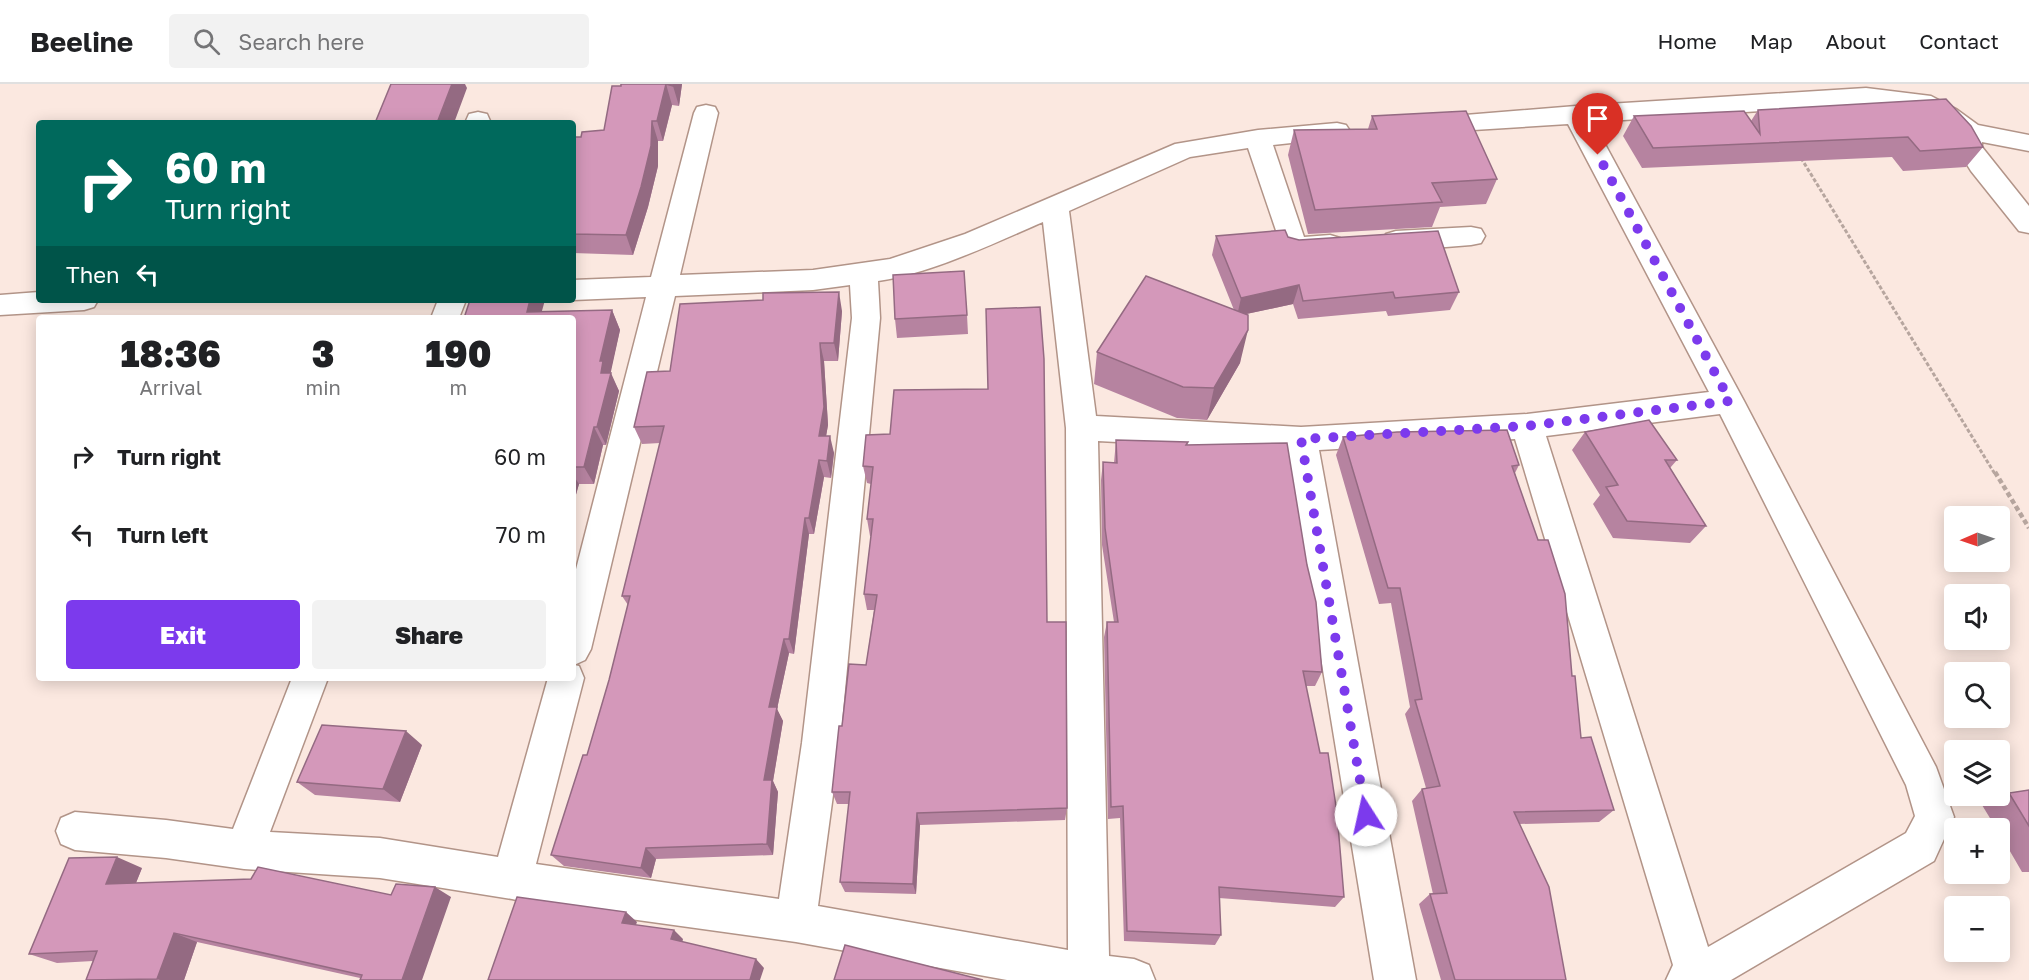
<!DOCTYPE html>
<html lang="en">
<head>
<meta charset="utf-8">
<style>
	body { margin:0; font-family:"Golos Text",sans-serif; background:#f2f2f2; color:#202124; height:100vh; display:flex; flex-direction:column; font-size:22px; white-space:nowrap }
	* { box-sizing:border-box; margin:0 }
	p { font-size:20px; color:#757577 }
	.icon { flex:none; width:33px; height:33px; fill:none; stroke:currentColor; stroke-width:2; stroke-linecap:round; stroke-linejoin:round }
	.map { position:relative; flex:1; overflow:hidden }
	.drawer { position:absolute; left:36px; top:231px; width:540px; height:366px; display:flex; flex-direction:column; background:#fff; border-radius:6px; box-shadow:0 3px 15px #0003 }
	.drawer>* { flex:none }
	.banner { position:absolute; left:36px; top:36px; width:540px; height:183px; border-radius:6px; box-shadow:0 3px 15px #0003; background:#00695c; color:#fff; overflow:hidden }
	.needle { width:39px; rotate:268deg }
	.tools { position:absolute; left:1944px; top:422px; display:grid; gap:12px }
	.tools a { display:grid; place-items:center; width:66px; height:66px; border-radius:6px; background:#fff; box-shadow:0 3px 15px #0003; font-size:30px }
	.pin { position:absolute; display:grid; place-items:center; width:51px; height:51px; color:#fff; margin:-62px -26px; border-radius:50% 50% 50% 0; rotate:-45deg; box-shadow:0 0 6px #0007 }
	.pin .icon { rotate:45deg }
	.me { position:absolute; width:66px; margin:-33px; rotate:350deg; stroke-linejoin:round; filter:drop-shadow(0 0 4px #0008) }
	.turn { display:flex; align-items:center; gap:21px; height:126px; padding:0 30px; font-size:27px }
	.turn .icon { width:78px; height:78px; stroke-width:2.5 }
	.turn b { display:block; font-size:42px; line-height:51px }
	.then { display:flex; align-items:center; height:57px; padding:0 30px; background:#0003; gap:12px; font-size:22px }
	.eta { display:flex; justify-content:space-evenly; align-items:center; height:102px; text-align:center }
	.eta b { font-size:36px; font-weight:800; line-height:42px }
	.action { display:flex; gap:12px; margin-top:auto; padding:12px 30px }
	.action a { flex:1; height:69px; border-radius:6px; background:#7c3aed; color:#fff; font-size:24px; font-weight:800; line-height:69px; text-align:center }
	.action a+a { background:#f2f2f2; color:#202124 }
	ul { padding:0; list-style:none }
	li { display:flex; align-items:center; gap:18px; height:78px; padding:0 30px }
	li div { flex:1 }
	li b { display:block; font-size:22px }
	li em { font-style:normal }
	header { display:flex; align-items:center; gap:36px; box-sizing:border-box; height:84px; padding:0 30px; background:#fff; border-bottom:2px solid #e0e0e0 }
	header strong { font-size:28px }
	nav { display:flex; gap:33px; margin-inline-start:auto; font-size:21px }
	.search { width:420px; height:54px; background:#f2f2f2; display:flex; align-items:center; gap:15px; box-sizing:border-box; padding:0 21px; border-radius:6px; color:#757577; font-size:22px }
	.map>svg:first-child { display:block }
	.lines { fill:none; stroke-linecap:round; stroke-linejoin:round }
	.minor-casing { stroke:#b29488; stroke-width:3 }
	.path-far1 { stroke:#b7a69f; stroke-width:3; stroke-dasharray:4 2; stroke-linecap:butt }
	.path { stroke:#b7a69f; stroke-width:4.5; stroke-dasharray:5 3; stroke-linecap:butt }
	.minor { fill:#fff; fill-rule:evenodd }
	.wall { fill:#b683a0 }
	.shaded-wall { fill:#946a82 }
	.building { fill:#d498ba; stroke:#946a82; stroke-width:1.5 }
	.route { stroke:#7c3aed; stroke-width:10; stroke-dasharray:0 18 }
</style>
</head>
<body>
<header>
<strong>Beeline</strong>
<div class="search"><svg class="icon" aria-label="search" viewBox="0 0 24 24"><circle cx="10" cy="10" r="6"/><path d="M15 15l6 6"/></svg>Search here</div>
<nav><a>Home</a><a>Map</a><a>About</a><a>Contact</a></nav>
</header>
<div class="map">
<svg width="2029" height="896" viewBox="0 0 2029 896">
	<rect width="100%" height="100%" fill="#fbe8e0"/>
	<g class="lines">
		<g class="minor-casing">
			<path id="minor" d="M 1866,4 L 1931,12 L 1956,25 L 1978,41 L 2029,51 L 2029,67 L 1982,58 L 1982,63 L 2029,122 L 2029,149 L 2019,147 L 1971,87 L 1956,63 L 1957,51 L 1938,37 L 1916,25 L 1866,20 L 1593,38 L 1744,317 L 1936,683 L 1954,733 L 1934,777 L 1731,896 L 1666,896 L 1673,881 L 1515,355 L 1319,366 L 1416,896 L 1374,896 L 1287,367 L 1098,357 L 1109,872 L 1134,875 L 1149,881 L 1155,896 L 1007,896 L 796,858 L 558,825 L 512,815 L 380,794 L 244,785 L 166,774 L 75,766 L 61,760 L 56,747 L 61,734 L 75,728 L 166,736 L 233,745 L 292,594 L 328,594 L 270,748 L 380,754 L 498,773 L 548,594 L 573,594 L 573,497 L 646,213 L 573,216 L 573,196 L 651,193 L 694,29 L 697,23 L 706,21 L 715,23 L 718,29 L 680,191 L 813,186 L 890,175 L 965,150 L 1175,60 L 1258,46 L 1337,39 L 1346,41 L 1350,47 L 1346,53 L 1273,61 L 1304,153 L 1330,151 L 1340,154 L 1344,161 L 1340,168 L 1294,173 L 1284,170 L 1248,64 L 1190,73 L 1069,127 L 1096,332 L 1301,343 L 1527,330 L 1709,308 L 1568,40 L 1425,49 L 1416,47 L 1412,41 L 1416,35 L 1576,22 ZM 1043,138 L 1066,344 L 1068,866 L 818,822 L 840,659 L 880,234 L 878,197 C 930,190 994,159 1043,138 ZM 850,201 L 852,234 L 802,659 L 779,815 L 536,780 L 584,594 L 579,582 L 574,581 L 585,576 L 591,565 L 675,212 L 813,206 ZM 1720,330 L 1906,701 L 1915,732 L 1906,749 L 1708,863 L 1546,352 Z
				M 478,28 L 487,30 L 491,39 L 465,39 L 469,30 Z
				M 1471,143 L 1481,145 L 1485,152 L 1481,159 L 1471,161 L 1396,167 L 1386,164 L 1382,157 L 1386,150 L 1396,147 Z
				M 39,208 L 39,216 L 98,216 L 94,223 L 84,226 L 0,231 L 0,211 Z
				M 438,216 L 466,216 L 459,234 L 431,234 Z"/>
		</g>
		<path class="path-far1" d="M 1801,74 L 1995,390"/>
		<path class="path" d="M 1995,388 L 2029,444"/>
		<use href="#minor" class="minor"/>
	</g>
	<path class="wall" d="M 621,0 L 682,0 L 679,22 L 672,21 L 663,57 L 658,57 L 658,82 L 648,123 L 633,171 L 573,169 L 573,53 L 581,53 L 604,46 Z
		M 1758,26 L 1983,63 L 1966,83 L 1903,87 L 1892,73 L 1642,84 L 1623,52 L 1634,32 L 1751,37 Z
		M 1372,32 L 1497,95 L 1486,120 L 1440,123 L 1432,143 L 1308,150 L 1288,71 L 1294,46 L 1368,45 Z
		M 1216,152 L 1288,153 L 1459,208 L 1450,226 L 1388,232 L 1386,227 L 1298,235 L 1293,220 L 1246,230 L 1240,279 L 1207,336 L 1177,334 L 1094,300 L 1097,268 L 1234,226 L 1212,171 Z
		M 612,226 L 620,246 L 610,289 L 619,307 L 606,361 L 603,361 L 594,400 L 579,400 L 573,421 L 573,234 L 542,228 Z
		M 842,227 L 838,277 L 824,277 L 828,341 L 826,352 L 834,369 L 831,394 L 824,393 L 814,450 L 809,450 L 794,570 L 789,569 L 777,625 L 783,637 L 773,697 L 778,708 L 773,771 L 656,775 L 651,794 L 564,782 L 551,771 L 587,671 L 609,596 L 628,521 L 622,512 L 660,359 L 642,360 L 634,343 L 670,287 Z
		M 967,231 L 968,250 L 897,254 L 895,235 Z
		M 1585,348 L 1677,376 L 1670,384 L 1706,442 L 1690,459 L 1613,454 L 1593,420 L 1600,411 L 1572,366 Z
		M 866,351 L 1047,538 L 1067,724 L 1065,736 L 920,741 L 916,810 L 845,808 L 840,798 L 849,720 L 837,720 L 832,708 L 842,642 L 866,581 L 874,526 L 867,526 L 864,510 L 871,452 L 870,452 L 867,435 L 871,400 L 867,399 L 863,382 Z
		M 1343,353 L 1519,381 L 1515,389 L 1572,592 L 1581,654 L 1614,726 L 1599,738 L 1519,740 L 1566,896 L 1441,896 L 1419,820 L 1430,810 L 1433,810 L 1412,717 L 1422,705 L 1426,704 L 1405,630 L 1410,623 L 1391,519 L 1379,520 L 1336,371 Z
		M 1116,356 L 1187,361 L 1322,588 L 1315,602 L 1306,602 L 1344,813 L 1335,823 L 1219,814 L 1221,851 L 1215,861 L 1124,857 L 1120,734 L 1108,735 L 1104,553 L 1107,538 L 1114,538 L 1102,461 L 1101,396 L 1103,378 L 1114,379 Z
		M 436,594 L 546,594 L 545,597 L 436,595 Z
		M 422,661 L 400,718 L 315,711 L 297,698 Z
		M 2029,706 L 2029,788 L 2022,788 L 2000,750 L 2000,744 L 1996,744 L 1982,721 L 2009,709 Z
		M 142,784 L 136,799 L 451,813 L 360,894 L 197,858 L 184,896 L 86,896 L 93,877 L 57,879 L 29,870 Z"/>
	<path class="shaded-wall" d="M 452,0 L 465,0 L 467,4 L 454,39 L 437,39 Z
		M 666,0 L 672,21 L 663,57 L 657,37 Z
		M 673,0 L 682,0 L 679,22 L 673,2 Z
		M 652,37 L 658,57 L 658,82 L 648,123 L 633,171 L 626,151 Z
		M 1299,201 L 1293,220 L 1237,232 L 1241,214 Z
		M 839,208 L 842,227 L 838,277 L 834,259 Z
		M 530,216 L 545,216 L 540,234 L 527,228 Z
		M 612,226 L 620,246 L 610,292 L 611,289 L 619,307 L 606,361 L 597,343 L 601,289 L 600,277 Z
		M 1248,246 L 1240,279 L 1207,336 L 1214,304 Z
		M 820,259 L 824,277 L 828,341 L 823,370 L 819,352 Z
		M 594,343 L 603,361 L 594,400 L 584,383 Z
		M 830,352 L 834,369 L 831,394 L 827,377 Z
		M 819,376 L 824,393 L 814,450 L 809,434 Z
		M 573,391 L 579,400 L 573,421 Z
		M 805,434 L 809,450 L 794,570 L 789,555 Z
		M 784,555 L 789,569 L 777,625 L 783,637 L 773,697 L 778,708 L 773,771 L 767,760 L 764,696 L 769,623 Z
		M 406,647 L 422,661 L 400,718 L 383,705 Z
		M 917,729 L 920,741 L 916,810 L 913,800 Z
		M 646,764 L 656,775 L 651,794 L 641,784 Z
		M 117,773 L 142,784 L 131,811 L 106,800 Z
		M 435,803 L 451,813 L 422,896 L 402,896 Z
		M 626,828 L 637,838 L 633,849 L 622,839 Z
		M 674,846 L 683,855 L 681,864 L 671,855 Z
		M 174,849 L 197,858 L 184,896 L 160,896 L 157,895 Z
		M 756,875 L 764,884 L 760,896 L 750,896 Z"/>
	<path class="building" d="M 391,0 L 452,0 L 437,39 L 375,39 Z
		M 621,0 L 673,0 L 673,2 L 666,0 L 657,37 L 652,37 L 651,62 L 641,103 L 626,151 L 573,150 L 573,53 L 581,53 L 582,48 L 604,46 L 612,2 L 621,2 Z
		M 1946,15 L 1971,42 L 1983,63 L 1920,67 L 1908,53 L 1653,64 L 1634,32 L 1744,27 L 1760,50 L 1758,26 Z
		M 1466,27 L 1497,95 L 1432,99 L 1442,118 L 1315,126 L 1294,46 L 1377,45 L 1372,32 Z
		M 1285,146 L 1288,153 L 1299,156 L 1438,147 L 1459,208 L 1395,214 L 1393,208 L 1303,217 L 1299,201 L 1241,214 L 1216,152 Z
		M 964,187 L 967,231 L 895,235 L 893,191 Z
		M 1146,192 L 1248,231 L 1248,246 L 1214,304 L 1183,303 L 1097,268 Z
		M 839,208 L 834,259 L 820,259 L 824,323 L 819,352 L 830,352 L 827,377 L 819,376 L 809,434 L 805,434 L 789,555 L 784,555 L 769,623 L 777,623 L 764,696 L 772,696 L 767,760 L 646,764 L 641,784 L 551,771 L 583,671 L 587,671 L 609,596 L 630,512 L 622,512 L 664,342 L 634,343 L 647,288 L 670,287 L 680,220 L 763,216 L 763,209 Z
		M 470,216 L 530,216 L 527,228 L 612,226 L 600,277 L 603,277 L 601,289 L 611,289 L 597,343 L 594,343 L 584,383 L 573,383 L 573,234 L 464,234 Z
		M 1040,223 L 1044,275 L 1047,538 L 1066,538 L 1067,724 L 917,729 L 913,800 L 840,798 L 850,708 L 832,708 L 839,642 L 842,642 L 849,580 L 866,581 L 877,511 L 864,510 L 873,435 L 867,435 L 873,383 L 863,382 L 866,351 L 890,350 L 894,306 L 988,305 L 986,225 Z
		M 1649,336 L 1677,376 L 1665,376 L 1706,442 L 1627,437 L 1606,403 L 1618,401 L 1585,348 Z
		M 1507,346 L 1519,381 L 1512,382 L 1538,456 L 1548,456 L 1565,510 L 1572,592 L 1575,592 L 1581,654 L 1591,653 L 1614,726 L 1514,728 L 1549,803 L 1566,896 L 1455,896 L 1430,810 L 1447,809 L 1422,705 L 1440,702 L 1415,616 L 1422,615 L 1400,504 L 1388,504 L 1343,353 L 1397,348 Z
		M 1116,356 L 1188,358 L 1186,361 L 1287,359 L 1307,481 L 1316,518 L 1322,588 L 1303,587 L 1320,669 L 1328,669 L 1337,729 L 1344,813 L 1219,803 L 1221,851 L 1127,847 L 1123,722 L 1111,723 L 1107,538 L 1118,538 L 1105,444 L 1103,378 L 1117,379 Z
		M 322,641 L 406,647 L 383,705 L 297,698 Z
		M 2029,706 L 2029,742 L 2009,709 Z
		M 117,773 L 106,800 L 251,795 L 258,783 L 391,811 L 396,800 L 435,803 L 402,896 L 360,896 L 362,891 L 174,849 L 157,895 L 86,896 L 97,867 L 29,870 L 69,774 Z
		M 517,813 L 626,828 L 622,839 L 674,846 L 671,855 L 756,875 L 750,896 L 488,896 Z
		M 845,861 L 983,896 L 834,896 Z"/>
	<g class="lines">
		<path class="route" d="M 1366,731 L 1301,355 L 1527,342 L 1730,317 L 1598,71"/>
	</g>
</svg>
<div class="tools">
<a><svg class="needle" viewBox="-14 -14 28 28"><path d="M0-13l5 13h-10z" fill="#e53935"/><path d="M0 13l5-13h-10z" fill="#757577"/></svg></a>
<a><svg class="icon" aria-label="sound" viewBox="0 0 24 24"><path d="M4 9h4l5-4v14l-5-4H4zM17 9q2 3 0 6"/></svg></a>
<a><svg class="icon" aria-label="search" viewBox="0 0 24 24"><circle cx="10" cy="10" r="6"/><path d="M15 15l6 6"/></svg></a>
<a><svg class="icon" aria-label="layers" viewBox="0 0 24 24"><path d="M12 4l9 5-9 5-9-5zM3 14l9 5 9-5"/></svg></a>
<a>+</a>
<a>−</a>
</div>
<div class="pin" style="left:1598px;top:71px;background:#d93025"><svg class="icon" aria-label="arrive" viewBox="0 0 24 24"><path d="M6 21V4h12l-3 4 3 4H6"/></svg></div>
<svg class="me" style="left:1366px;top:731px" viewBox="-20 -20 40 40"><circle r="19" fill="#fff"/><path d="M0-13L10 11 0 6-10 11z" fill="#7c3aed"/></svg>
<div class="banner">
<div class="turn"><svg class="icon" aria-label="right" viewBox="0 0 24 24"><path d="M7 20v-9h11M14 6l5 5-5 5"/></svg><div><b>60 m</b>Turn right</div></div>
<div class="then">Then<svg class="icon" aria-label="left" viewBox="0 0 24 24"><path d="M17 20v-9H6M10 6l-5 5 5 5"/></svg></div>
</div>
<section class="drawer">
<div class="eta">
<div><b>18:36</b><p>Arrival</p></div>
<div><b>3</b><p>min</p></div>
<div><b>190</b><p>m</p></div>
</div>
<ul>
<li><svg class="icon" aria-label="right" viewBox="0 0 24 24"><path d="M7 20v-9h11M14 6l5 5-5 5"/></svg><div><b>Turn right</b></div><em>60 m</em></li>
<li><svg class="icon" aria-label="left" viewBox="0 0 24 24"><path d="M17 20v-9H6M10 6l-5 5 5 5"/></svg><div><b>Turn left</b></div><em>70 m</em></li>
</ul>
<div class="action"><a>Exit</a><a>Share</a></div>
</section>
</div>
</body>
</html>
